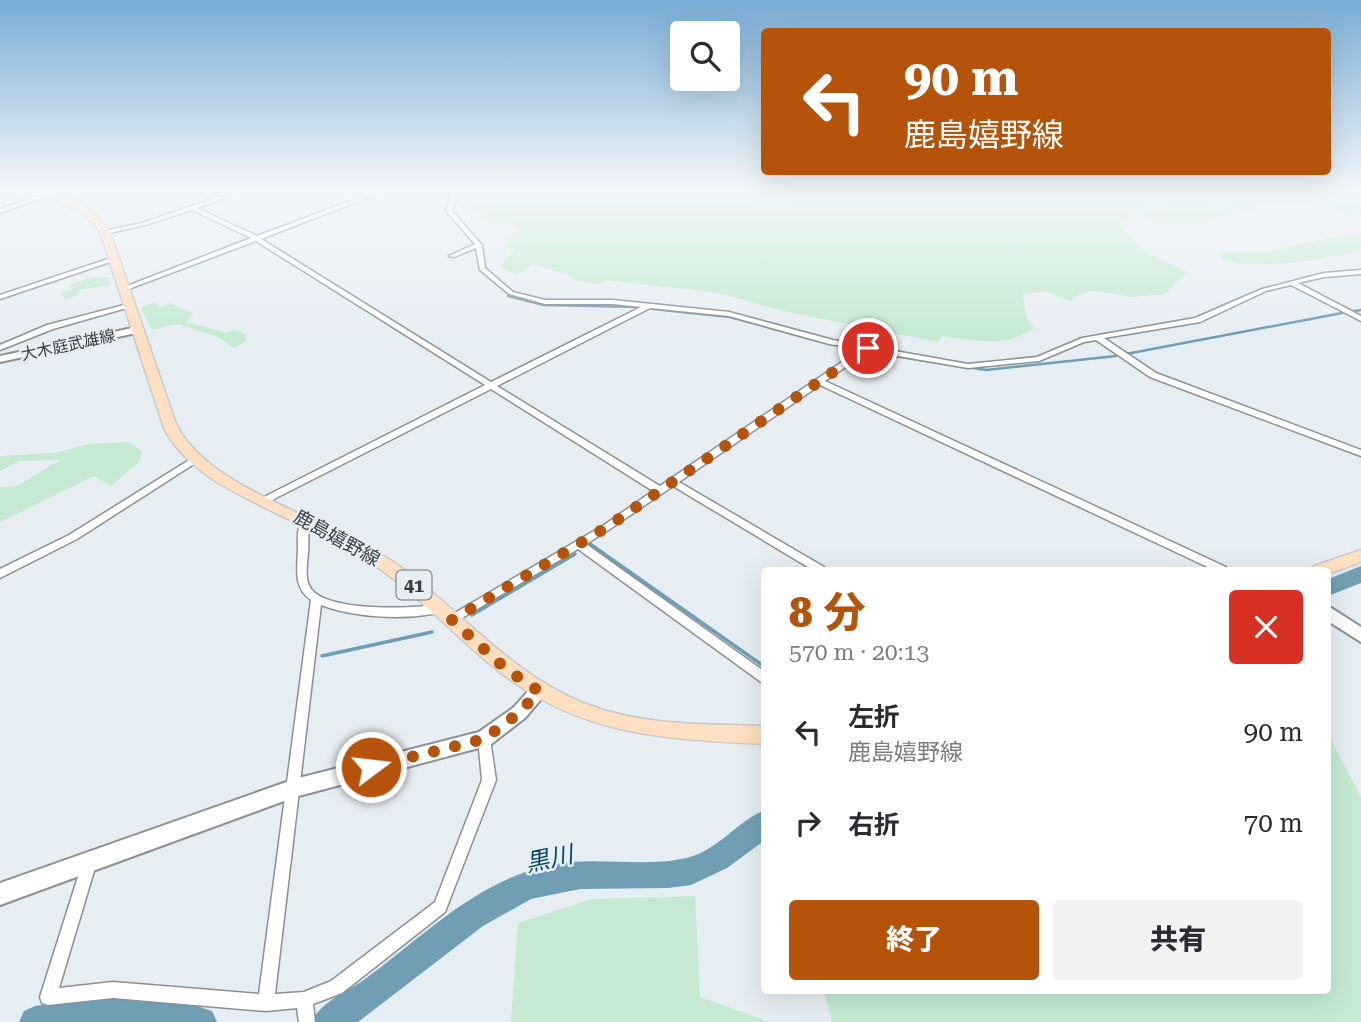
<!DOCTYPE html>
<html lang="ja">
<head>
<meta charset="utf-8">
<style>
	body { margin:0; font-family:"Roboto Serif","Noto Sans JP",serif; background:#f2f2f3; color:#2b2b33; height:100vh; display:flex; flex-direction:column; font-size:26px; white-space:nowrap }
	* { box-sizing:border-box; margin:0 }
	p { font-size:23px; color:#7c7c81 }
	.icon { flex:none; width:38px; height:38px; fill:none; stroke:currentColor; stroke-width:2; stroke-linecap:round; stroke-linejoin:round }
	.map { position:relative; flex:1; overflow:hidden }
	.details { position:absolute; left:761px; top:567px; width:570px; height:427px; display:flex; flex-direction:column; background:#fff; border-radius:7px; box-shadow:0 7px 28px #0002 }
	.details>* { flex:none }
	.top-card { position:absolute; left:761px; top:28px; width:570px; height:147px; border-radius:7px; box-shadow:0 7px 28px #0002; background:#b45309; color:#fff; overflow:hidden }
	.tools { position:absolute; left:670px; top:21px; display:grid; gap:14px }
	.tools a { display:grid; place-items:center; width:70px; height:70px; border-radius:7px; background:#fff; box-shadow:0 7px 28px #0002; font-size:35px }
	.pin { position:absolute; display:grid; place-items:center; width:60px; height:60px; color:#fff; margin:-30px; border:4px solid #fff; border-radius:50%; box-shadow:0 2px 7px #0007 }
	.me { position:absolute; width:77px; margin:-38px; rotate:75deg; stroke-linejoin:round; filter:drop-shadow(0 0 5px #0008) }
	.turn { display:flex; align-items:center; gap:24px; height:147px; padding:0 28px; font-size:32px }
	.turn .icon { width:91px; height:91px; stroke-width:2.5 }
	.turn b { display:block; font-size:49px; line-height:60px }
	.round { display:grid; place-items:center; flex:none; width:74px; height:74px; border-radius:7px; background:#f2f2f3 }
	.headline { display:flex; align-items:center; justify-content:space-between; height:119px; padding:0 28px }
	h1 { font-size:42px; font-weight:800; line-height:52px; color:#b45309 }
	.cta { display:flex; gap:14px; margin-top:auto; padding:14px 28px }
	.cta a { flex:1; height:80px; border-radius:7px; background:#b45309; color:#fff; font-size:28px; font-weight:800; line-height:80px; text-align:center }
	.cta a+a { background:#f2f2f3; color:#2b2b33 }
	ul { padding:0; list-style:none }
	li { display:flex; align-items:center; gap:21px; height:91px; padding:0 28px }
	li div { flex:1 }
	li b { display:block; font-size:26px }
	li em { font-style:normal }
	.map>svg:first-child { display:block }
	.green { fill:#c5ead1 }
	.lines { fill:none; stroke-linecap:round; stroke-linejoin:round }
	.stream-far1 { stroke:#709fb5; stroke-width:2.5 }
	.stream { stroke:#709fb5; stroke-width:3.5 }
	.river { fill:#709fb5; fill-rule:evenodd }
	.street-casing { stroke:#8a9095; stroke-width:3 }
	.secondary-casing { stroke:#8a9095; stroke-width:4 }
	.primary-casing { stroke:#c8c9c9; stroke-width:3 }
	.street { fill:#fff; fill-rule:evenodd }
	.secondary { fill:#fff; fill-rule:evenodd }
	.primary { fill:#fedfc2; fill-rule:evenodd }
	.route { stroke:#b45309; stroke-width:12; stroke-dasharray:0 21.6 }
	.labels { text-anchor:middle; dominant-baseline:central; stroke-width:5; stroke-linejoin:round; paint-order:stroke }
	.far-street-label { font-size:16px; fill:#3a3d3f; stroke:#e7eef3 }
	.shield { fill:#e7eef3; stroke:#6e7275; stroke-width:2 }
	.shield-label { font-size:18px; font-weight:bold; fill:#3a3d3f }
	.street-label { font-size:19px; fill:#3a3d3f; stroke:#e7eef3 }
	.near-water-label { font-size:24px; font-style:italic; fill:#064960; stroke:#e7eef3 }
</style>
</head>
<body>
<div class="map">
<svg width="1361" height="1022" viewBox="0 0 1361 1022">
	<rect width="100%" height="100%" fill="#e7eef3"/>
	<path class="green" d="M 484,190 L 1095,190 L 1098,195 L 1172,204 L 1234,203 L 1228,191 L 1209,190 L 1260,190 L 1269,193 L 1254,209 L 1182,224 L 1135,215 L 1119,224 L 1147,253 L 1187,272 L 1165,294 C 1152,295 1137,298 1125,296 C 1105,293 1087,285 1071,301 L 1043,291 L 1023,295 L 1026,317 L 1034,328 C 1005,349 975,340 942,336 L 938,342 L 783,311 L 719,293 L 606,280 L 598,284 L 575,280 L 574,277 L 532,264 L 517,275 L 500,267 L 515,250 L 504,247 L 518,230 L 508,221 L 491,223 L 471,207 L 480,201 L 477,192 Z
		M 1300,190 L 1361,190 L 1361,217 L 1310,205 L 1300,197 Z
		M 1361,234 L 1361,250 C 1331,259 1249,273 1221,258 L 1220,252 L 1267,252 L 1318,240 Z
		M 92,277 L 108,277 L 110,285 L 79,290 L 78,295 L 65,299 L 60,293 L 71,289 L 71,284 Z
		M 154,302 L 161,307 L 170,303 L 193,313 L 186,322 L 227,333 L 235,329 L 246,335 L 246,341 L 234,348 L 218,337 L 178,324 L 152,330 L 141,308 Z
		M 128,442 L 142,451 L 140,461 L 111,486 L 94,476 L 0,522 L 0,487 L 17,486 L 60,460 L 20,461 L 0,471 L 0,456 L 55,453 L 88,444 Z
		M 1328,734 L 1361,797 L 1361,1022 L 832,1022 L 824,991 L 1328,990 Z
		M 695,896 L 700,997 L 770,1022 L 511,1022 L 518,923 L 592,899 Z"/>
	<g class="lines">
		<path class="stream-far1" d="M 508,296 L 544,305 L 639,307
			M 653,309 L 730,317 L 818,341
			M 1350,312 L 1361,310
			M 833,344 L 858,350
			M 874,353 L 986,370 L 1116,356
			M 1126,354 L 1342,313"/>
		<path class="stream" d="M 590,544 L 765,667
			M 472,615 L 575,554
			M 322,656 L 432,632"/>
		<path class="river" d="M 1361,566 L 1361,583 L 1328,596 L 1328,579 Z
			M 765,810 L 765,840 L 727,868 L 691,885 L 668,888 L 580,889 L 531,899 L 483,926 L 358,1022 L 312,1022 C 320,1002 347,992 365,979 C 424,936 479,878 555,864 C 598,856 654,869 693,856 C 720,847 738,821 765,810 Z
			M 119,993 L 162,995 L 212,1011 L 217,1022 L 19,1022 L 24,1011 L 35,1006 Z"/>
		<g class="street-casing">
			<path id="street" d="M 238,190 L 247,190 L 197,208 L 257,236 L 379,190 L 387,190 L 261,239 L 491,382 L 641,307 L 613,304 L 545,304 L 509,294 L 480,270 L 476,248 L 454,257 L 449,256 L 475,244 L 446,211 L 451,196 L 447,190 L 453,190 L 457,196 L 452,211 L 482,245 L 485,268 L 513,292 L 545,300 L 613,300 L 729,312 L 833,340 L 968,364 L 1037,357 L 1082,338 L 1195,318 L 1262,289 L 1324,273 L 1361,270 L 1361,274 L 1324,277 L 1298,283 L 1361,316 L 1361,321 L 1291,285 L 1266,291 L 1200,322 L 1104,338 L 1156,373 L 1361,450 L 1361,456 L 1150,377 L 1096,340 L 1084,342 L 1039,361 L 968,368 L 869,351 L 825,381 L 1226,567 L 1227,570 L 1214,570 L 820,385 L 679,482 L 824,567 L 825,570 L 813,570 L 673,486 L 610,529 L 586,544 L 765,672 L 765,684 L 761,682 L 578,549 L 452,624 L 448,623 L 446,620 L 448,617 L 604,525 L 653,491 L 491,389 L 268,502 L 262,502 L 260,500 L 262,498 L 485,385 L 256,241 L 126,290 L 122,290 L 122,288 L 251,238 L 192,210 L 145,225 L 105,234 L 102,232 L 103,231 L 142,223 ZM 650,308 L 729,316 L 829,344 L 861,349 L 660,486 L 497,386 Z
				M 51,191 L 54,193 L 53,194 L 0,213 L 0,209 Z
				M 114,257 L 116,258 L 116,260 L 0,299 L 0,295 Z
				M 128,304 L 132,306 L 130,307 L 53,329 L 0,350 L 0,345 L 47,325 Z
				M 194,457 L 198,460 L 197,462 L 77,539 L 0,578 L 0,569 L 69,535 Z
				M 306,517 L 311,520 C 307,531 309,541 308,553 C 307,564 304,581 312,590 C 331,612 414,609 441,604 L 445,605 L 446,608 L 445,611 C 409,621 356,618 321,605 L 275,994 L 304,992 L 331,981 L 435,902 L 482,780 L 478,739 L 480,735 L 484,734 L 488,735 L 490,739 L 496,780 L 445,912 L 342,993 L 313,1004 L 315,1022 L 299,1022 L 297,1008 L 266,1011 L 113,998 L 48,1005 L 42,1003 L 40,997 L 83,861 L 85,856 L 90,854 L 95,856 L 97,861 L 59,988 L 113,982 L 259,994 L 311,600 C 292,587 298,566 298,546 C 298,535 297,528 303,518 Z"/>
		</g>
		<g class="secondary-casing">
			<path id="secondary" d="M 137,327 L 141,328 L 141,332 L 0,362 L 0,356 Z
				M 1328,606 L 1361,627 L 1361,642 L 1328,621 Z
				M 539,684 L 545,686 L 548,691 L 525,718 L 490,745 L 295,797 L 0,905 L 0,883 L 295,779 L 479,732 L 513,708 L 533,686 Z"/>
		</g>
		<g class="primary-casing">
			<path id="primary" d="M 38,190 C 67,190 93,208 110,232 L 175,421 C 203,487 322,516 381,554 C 453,599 505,673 586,704 C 642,726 706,724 765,726 L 765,744 C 660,739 574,735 490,664 C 449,630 413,590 368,561 C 318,530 262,510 212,479 C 193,465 175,450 164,428 L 100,232 C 83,208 60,205 38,190 Z
				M 1361,550 L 1361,562 L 1328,574 L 1328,570 L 1312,570 L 1314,566 Z"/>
		</g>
		<use href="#street" class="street"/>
		<use href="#secondary" class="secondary"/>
		<use href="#primary" class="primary"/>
	</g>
	<linearGradient id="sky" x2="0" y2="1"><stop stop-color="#78acd4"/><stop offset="0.57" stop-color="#f4f7fa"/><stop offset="1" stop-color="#f4f7fa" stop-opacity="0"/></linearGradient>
	<rect width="1361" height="333" fill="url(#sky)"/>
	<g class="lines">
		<path class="route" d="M 371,767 L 484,739 L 519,713 L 539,691 L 506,669 L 452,620 L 607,527 L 868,348"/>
	</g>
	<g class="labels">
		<g class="far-street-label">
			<text transform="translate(68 345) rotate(-12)">大木庭武雄線</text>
		</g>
		<rect class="shield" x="396.5" y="570.5" width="35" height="29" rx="5"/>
		<g class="shield-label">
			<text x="414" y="585">41</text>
		</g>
		<g class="street-label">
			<text transform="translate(337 538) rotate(29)">鹿島嬉野線</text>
		</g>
		<g class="near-water-label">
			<text transform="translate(549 859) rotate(-12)">黒川</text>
		</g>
	</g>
</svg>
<div class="tools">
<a><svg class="icon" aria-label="search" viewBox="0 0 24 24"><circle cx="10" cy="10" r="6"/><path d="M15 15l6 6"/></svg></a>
</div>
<div class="pin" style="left:868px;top:348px;background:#d93025"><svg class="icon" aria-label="arrive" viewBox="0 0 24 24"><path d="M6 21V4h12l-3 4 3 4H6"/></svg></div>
<svg class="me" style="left:371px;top:767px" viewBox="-20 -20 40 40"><circle r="17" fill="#b45309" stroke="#fff" stroke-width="3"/><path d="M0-11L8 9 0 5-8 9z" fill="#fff"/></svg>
<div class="top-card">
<div class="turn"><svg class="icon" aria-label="left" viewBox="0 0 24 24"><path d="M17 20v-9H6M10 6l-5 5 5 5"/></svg><div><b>90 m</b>鹿島嬉野線</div></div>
</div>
<section class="details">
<div class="headline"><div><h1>8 分</h1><p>570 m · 20:13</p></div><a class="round" style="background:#d93025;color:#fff"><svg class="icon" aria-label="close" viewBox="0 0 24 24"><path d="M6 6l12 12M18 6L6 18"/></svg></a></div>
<ul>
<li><svg class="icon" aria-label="left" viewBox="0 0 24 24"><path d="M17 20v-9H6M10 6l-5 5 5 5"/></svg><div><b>左折</b><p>鹿島嬉野線</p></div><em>90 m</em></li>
<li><svg class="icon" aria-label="right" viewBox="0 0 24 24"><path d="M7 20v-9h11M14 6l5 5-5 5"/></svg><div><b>右折</b></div><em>70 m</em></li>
</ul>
<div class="cta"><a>終了</a><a>共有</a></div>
</section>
</div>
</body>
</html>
